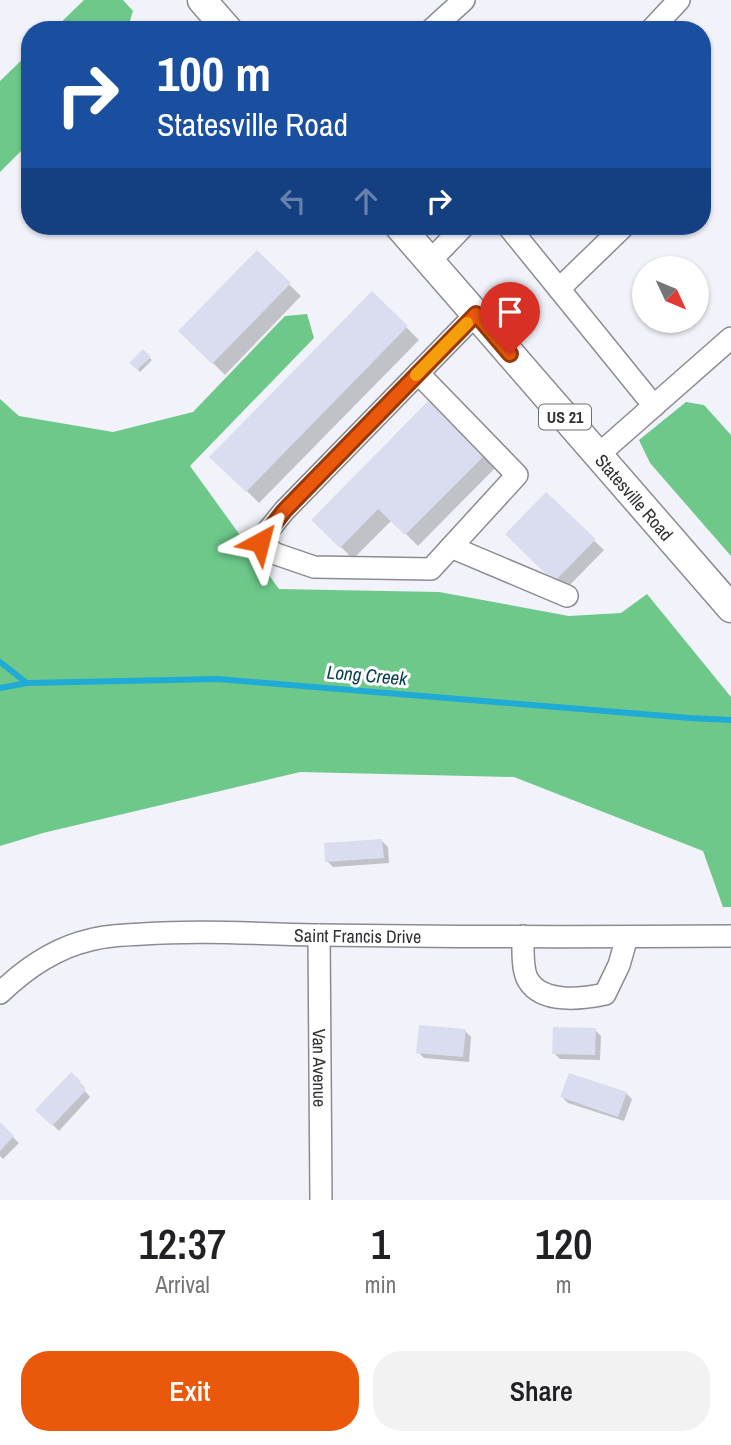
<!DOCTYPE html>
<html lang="en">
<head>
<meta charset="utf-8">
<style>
	body { margin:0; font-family:"Archivo Narrow",sans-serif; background:#f2f2f2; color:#202124; height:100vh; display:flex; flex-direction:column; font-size:26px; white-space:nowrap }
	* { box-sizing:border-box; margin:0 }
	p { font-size:23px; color:#757577 }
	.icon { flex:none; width:38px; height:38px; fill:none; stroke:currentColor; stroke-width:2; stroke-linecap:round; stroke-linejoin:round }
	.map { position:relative; height:1200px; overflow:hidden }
	.drawer { display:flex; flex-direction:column; background:#fff; flex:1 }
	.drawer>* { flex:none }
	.top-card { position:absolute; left:21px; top:21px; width:690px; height:214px; border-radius:28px; box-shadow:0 2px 5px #0004; background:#1a4fa0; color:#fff; overflow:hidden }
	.needle { width:46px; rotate:134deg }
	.controls { position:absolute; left:632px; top:256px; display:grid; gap:14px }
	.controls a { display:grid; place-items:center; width:77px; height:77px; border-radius:50%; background:#fff; box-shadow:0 2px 5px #0004; font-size:35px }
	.pin { position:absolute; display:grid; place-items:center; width:60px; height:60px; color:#fff; margin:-72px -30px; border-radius:50% 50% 50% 0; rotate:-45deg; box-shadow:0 0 7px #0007 }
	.pin .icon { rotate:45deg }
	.me { position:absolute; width:77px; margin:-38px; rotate:38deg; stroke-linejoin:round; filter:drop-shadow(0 0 5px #0008) }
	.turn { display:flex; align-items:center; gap:24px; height:147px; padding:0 21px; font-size:32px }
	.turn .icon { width:91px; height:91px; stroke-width:2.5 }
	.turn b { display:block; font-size:49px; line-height:60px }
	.lanes { display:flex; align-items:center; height:66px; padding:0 21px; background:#0003; justify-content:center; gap:35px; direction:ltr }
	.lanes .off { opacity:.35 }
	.eta { display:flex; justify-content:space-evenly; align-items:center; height:119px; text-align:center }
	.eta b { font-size:42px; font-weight:600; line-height:49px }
	.primary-button { display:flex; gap:14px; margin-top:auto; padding:14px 21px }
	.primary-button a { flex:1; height:80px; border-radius:28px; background:#ea580c; color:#fff; font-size:28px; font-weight:600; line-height:80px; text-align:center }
	.primary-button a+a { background:#f2f2f2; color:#202124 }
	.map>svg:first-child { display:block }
	.forest { fill:#6dc88a }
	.shadow { fill:#0003 }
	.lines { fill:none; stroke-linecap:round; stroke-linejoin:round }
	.stream { stroke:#20abd6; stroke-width:6 }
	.building { fill:#daddef }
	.minor-casing { stroke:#8b8c93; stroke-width:24 }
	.major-casing { stroke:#8b8c93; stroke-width:31 }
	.minor { stroke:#fff; stroke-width:21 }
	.major { stroke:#fff; stroke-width:28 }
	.route-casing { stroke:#983908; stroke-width:18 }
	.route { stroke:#ea580c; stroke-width:12 }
	.slow { stroke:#f59e0b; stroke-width:12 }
	.labels { text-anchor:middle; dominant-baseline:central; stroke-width:6; stroke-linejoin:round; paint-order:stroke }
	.shield { fill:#fff; stroke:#6e6f71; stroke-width:2 }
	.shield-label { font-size:16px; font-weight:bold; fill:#303134 }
	.street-label { font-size:18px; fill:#303134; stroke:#fff }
	.water-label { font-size:19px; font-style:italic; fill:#073f51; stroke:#fff }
</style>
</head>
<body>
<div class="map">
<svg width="731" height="1200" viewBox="0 0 731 1200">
	<rect width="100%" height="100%" fill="#f2f3fa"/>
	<path class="forest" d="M 84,0 L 123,0 L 133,11 L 127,30 L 53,30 Z
		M 30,52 L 30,142 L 0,172 L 0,81 Z
		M 307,314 L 314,338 L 190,466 L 279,589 L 439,592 L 569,616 L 621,613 L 647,594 L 731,697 L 731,907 L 723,907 L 703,851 L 514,777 L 300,772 L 43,833 L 0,846 L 0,399 L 19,416 L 113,432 L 193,412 L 285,316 Z
		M 686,402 L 704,405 L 731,435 L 731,556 L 650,463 L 639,440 Z"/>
	<path class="shadow" d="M 257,253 L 301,296 L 225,375 L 181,331 Z
		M 372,293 L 419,340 L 259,503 L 212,457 Z
		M 143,352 L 152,360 L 140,372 L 132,363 Z
		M 432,400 L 498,465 L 418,546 L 392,520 L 353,559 L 314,520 Z
		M 546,494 L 604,550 L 565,590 L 507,534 Z
		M 382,841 L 388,847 L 389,863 L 333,867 L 327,861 Z
		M 595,1030 L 601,1036 L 600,1060 L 560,1059 L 554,1053 Z
		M 465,1031 L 471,1037 L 469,1062 L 424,1058 L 418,1052 Z
		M 71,1074 L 85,1088 L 84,1090 L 90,1097 L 59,1131 L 38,1110 Z
		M 626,1093 L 632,1099 L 624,1121 L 568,1103 L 562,1097 Z
		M 0,1125 L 19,1143 L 3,1159 L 0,1156 Z"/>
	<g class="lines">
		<path class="stream" d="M 0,662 L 27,683
			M 0,688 L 27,683 L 217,679 L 690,718 L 731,720"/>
	</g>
	<path class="building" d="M 257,250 L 291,283 L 212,364 L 178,331 Z
		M 372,291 L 408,326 L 246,492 L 209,457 Z
		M 143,349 L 151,357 L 137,370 L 129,363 Z
		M 432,397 L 488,452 L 405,535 L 378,509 L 340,548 L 311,520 Z
		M 546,492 L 596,539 L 554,582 L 505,534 Z
		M 382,839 L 384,858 L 325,862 L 324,843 Z
		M 419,1025 L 466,1029 L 463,1057 L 416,1053 Z
		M 553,1027 L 596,1028 L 595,1055 L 552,1054 Z
		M 71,1072 L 81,1081 L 79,1083 L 86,1090 L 52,1126 L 35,1110 Z
		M 569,1073 L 627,1092 L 618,1117 L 560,1097 Z
		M 0,1122 L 14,1136 L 0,1151 Z"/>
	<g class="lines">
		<g class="minor-casing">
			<g id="minor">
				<path d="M 431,30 L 464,0"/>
				<path d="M 651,30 L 679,0"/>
				<path d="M 508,226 L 654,406"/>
				<path d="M 430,261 L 464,226"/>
				<path d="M 559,289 L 624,226"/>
				<path d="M 418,373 L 517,475 L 431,569 L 314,567 L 276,554 L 259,542 L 284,511 L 476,314"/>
				<path d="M 598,455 L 731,338"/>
				<path d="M 451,547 L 567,596"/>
				<path id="s1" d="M 319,935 L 321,1200"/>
				<path d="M 523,936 C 523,948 522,970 528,980 C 542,1004 582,999 605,994 L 619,965 L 627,937"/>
				<path id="s2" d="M 0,993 C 26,968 55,948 90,940 C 107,935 126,935 143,934 C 201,930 259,934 318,935 C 455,937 593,937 731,936"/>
			</g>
		</g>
		<g class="major-casing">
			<g id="major">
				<path d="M 202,0 L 228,30"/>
				<path id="s3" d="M 399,226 L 731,608"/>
			</g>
		</g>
		<use href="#minor" class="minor"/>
		<use href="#major" class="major"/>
	</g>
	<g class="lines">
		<g class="route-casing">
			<path id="route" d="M 260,542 L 284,511 L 476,314 L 510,354"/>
		</g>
		<use href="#route" class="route"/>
		<path class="slow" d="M 416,375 L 467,323"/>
	</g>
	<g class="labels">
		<rect class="shield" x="539" y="404.5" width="52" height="25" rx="5"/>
		<g class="shield-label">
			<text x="565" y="417">US 21</text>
		</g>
		<g class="street-label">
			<text stroke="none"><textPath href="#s3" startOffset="359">Statesville Road</textPath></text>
			<text stroke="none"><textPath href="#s2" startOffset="374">Saint Francis Drive</textPath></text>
			<text stroke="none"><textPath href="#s1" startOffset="133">Van Avenue</textPath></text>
		</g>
		<g class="water-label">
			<text transform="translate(367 675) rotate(5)">Long Creek</text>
		</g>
	</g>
</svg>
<div class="controls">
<a><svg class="needle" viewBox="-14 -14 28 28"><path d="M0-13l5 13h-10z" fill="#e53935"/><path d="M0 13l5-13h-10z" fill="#757577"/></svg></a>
</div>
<div class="pin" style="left:510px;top:354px;background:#d93025"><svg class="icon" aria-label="arrive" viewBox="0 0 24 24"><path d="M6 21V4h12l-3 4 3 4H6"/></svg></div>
<svg class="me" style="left:260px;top:542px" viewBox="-20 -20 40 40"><path d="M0-17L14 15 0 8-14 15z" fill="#ea580c" stroke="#fff" stroke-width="4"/></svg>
<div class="top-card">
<div class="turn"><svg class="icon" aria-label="right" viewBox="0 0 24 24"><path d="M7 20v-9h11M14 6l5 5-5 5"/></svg><div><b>100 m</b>Statesville Road</div></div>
<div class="lanes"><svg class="icon off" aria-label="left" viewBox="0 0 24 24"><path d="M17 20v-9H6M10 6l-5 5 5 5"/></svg><svg class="icon off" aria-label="ahead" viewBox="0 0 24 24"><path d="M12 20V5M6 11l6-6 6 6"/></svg><svg class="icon" aria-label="right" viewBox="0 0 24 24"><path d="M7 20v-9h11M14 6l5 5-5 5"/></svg></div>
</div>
</div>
<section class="drawer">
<div class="eta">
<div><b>12:37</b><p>Arrival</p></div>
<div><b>1</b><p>min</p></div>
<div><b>120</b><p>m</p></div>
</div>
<div class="primary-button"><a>Exit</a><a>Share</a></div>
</section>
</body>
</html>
